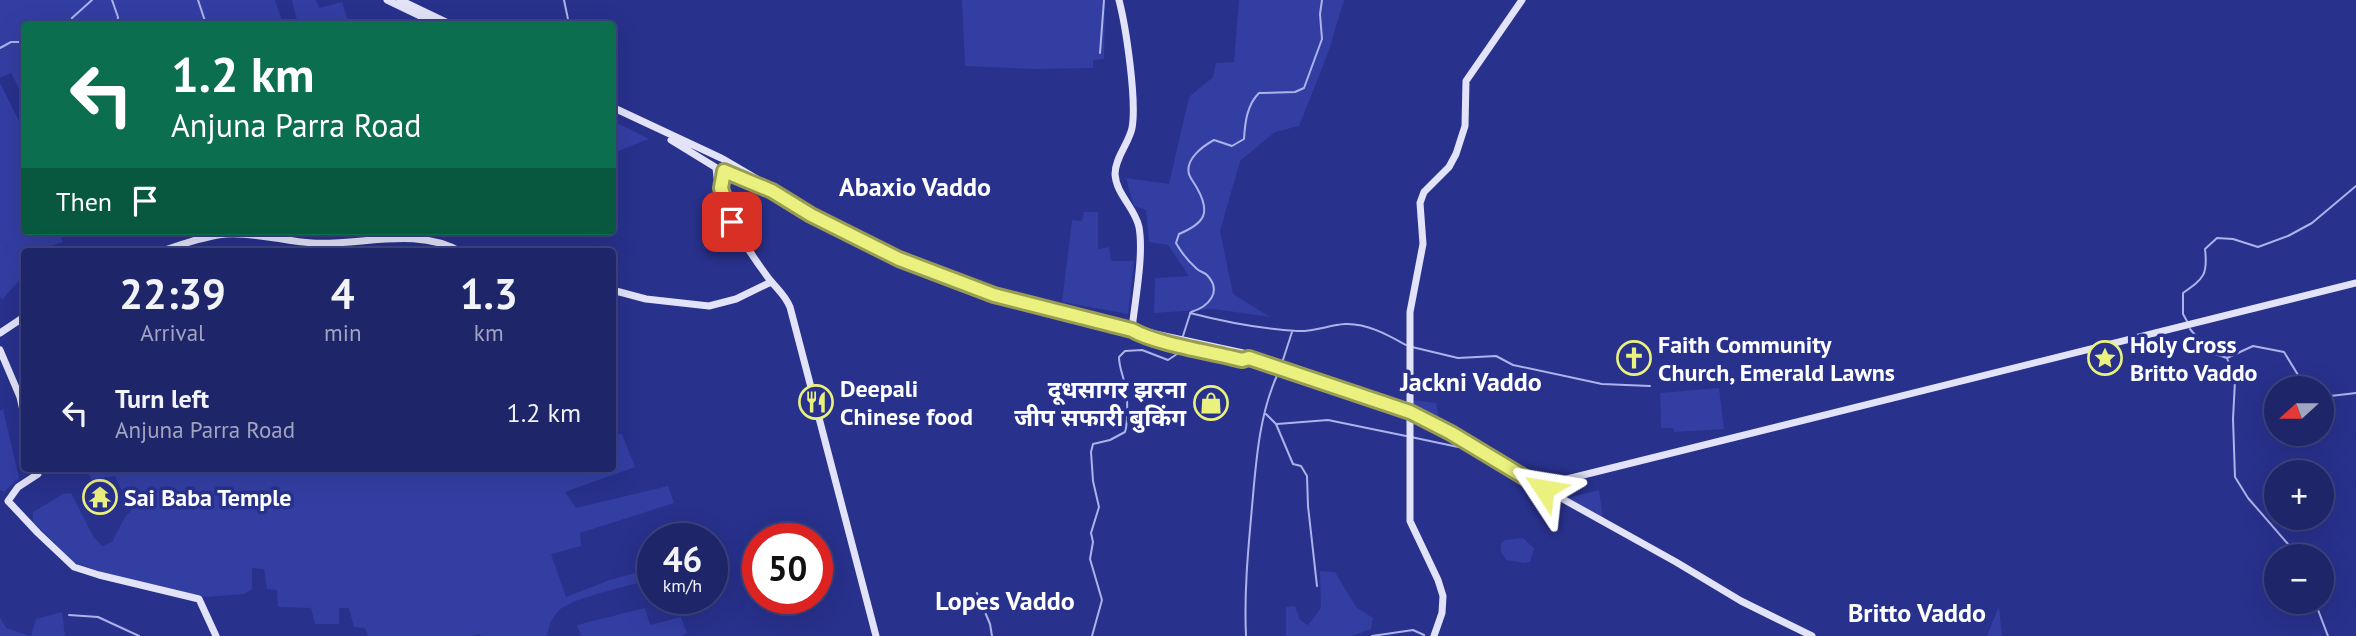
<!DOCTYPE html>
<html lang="en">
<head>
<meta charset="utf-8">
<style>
	body { margin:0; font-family:"PT Sans","Noto Sans Devanagari",sans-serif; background:#262d6f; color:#f1f3f6; height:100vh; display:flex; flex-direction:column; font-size:26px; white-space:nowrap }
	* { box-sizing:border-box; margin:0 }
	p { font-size:23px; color:#a1a5c0 }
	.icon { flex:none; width:38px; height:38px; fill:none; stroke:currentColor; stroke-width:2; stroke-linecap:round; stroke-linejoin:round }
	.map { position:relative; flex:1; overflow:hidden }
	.drawer { position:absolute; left:21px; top:248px; width:595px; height:224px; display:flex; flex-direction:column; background:#1e2569; border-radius:7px; box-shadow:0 7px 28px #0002,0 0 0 2px #3c427d }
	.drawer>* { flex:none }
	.top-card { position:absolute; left:21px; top:21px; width:595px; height:214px; border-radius:7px; box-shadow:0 7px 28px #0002,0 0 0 2px #3c427d; background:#0b6e4f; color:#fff; overflow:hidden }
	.needle { width:46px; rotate:249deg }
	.buttons { position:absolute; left:2264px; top:376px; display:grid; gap:14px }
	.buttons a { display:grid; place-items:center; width:70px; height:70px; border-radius:50%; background:#1e2569; box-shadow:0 7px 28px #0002,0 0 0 2px #3c427d; font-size:35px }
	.speed { position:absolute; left:637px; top:523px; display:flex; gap:14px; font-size:35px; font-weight:700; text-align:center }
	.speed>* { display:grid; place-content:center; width:91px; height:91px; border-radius:50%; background:#1e2569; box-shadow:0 7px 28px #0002,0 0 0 2px #3c427d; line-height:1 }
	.speed small { font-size:18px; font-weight:400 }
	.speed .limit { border:10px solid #d22; background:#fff; color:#111 }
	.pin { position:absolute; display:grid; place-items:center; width:60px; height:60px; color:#fff; margin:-30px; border-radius:14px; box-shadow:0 4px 10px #0006 }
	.me { position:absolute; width:77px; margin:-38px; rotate:303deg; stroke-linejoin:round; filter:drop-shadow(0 0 5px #0008) }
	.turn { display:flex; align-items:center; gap:24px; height:147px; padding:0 35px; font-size:32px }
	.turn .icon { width:91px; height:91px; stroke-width:2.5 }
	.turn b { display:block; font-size:49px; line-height:60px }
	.then { display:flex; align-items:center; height:66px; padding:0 35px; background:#0003; gap:14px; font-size:26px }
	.eta { display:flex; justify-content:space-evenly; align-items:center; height:119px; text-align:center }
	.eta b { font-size:42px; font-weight:600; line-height:49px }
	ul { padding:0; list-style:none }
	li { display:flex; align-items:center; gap:21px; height:91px; padding:0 35px }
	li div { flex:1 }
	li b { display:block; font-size:26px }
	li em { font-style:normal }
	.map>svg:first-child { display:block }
	.green { fill:#333ea3 }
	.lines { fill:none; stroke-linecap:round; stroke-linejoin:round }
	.stream { stroke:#acb3ea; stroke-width:2 }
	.secondary { stroke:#e2e3f8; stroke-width:7 }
	.route-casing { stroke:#989d52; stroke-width:18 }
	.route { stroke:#eaf17e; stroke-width:12 }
	.labels { text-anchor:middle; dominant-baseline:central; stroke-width:7; stroke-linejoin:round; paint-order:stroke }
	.poi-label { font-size:24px; font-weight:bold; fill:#fff; stroke:#28318c; text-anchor:start }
	.neighbourhood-label { font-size:26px; font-weight:bold; fill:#fff; stroke:#28318c }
</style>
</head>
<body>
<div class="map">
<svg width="2356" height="636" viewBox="0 0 2356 636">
	<rect width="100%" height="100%" fill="#28318c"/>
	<path class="green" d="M 0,0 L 275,0 L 283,24 L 297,20 L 292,0 L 316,0 L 319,8 L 342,2 L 349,24 L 24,24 L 24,98 L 11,73 L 0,78 Z
		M 962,0 L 1105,0 L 1104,59 L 1093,60 L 1093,68 L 1035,69 L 965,66 Z
		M 1239,0 L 1344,0 L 1328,53 L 1299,126 L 1275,132 L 1240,161 L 1220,231 L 1233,294 L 1270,317 L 1214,309 L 1154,313 L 1155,278 L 1189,276 L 1168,245 L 1149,242 L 1146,210 L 1134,206 L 1126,178 L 1169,184 L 1189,97 L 1213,77 L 1216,63 L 1234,62 Z
		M 0,83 L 22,127 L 24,127 L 24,231 L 58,231 L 63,242 L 51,246 L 46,252 L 24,252 L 24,275 L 2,300 L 0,297 Z
		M 619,124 L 649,139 L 613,153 L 613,126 Z
		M 1084,212 L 1098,212 L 1098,249 L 1109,247 L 1111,261 L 1134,261 L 1128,314 L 1062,302 L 1072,220 L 1082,221 Z
		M 1719,388 L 1724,429 L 1674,432 L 1673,428 L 1661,428 L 1660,393 Z
		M 1413,400 L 1436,403 L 1439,418 L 1414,407 Z
		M 3,409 L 19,478 L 4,492 L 0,490 L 0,411 Z
		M 622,434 L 635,467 L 565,492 L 576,508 L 668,486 L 674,503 L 580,533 L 581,546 L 551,554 L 566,597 L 610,580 L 653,568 L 653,579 C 630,586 573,597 558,611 C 551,619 549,626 547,636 L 481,636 L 480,634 L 472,636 L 368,636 L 365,628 L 354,627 L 349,608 L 339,608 L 339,624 L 315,624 L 311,608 L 278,607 L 277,590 L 267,589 L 264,569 L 252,568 L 252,589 L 244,594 L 206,597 L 112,576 L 74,562 L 33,522 L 33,512 L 63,494 L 71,493 L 93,536 L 102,546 L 112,542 L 125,517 L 131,511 L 115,476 L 92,480 L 86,469 L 612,469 L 613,435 Z
		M 1599,490 L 1603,518 L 1568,498 Z
		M 1523,538 L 1534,548 L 1530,562 L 1525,563 L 1506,560 L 1501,552 L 1501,544 L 1505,540 Z
		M 1320,571 L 1335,572 L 1356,607 L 1373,618 L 1371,629 L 1352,636 L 1286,636 L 1286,607 L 1295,606 L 1300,620 L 1308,625 L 1321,608 Z
		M 1999,606 L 2002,636 L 1987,636 Z
		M 645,608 L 650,625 L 681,617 L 687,633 L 681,636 L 581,636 L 577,625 Z
		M 62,612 L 65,636 L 0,636 L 0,617 L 6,628 L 31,636 L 36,619 Z"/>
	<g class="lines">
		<path class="stream" d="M 112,0 L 118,17 L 117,24
			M 198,0 L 206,24
			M 564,0 L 569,24
			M 70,24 L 72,18 L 92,0
			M 0,48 L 11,42 L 24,42
			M 1100,53 L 1104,0
			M 1191,312 C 1208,307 1223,292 1207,275 C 1204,272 1200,272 1197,269 C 1189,262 1181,252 1176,243 L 1179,234 C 1205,223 1211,213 1197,188 C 1195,184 1190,178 1189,174 C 1185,159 1203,146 1214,140 L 1232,146 L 1244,139 C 1245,122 1247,105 1259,93 L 1295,92 L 1304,88 L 1322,39 L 1320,14 L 1322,0
			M 1190,313 C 1225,322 1262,329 1297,331 C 1314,332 1329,325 1345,324 C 1367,323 1388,335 1406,345
			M 2188,323 L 2183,314 L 2183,293 C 2204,278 2208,275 2205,249 L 2217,238 L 2233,239 L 2258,247 L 2288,236 L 2312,223 L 2356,186
			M 2190,329 L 2209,352 L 2227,358 L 2235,381 L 2233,419 L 2235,477 L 2248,498 L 2288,544 L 2294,556
			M 1183,336 L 1190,314
			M 1412,347 L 1458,358 L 1496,356 L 1513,365 L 1602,384 L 1650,386
			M 2227,358 L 2253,346 L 2284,352 L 2306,388
			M 1281,366 L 1292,332
			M 2322,397 L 2356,393
			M 1266,414 L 1276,424 L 1293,464 L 1301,466 L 1307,476 L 1308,506 L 1317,586
			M 1277,424 L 1328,420 L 1406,436
			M 1411,437 L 1458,447
			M 977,593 L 990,624 L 992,636
			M 2315,602 L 2328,636
			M 69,615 L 98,617 L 139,636
			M 1092,636 L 1102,600 L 1090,559 L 1093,542 L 1091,533 L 1099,507 L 1093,481 L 1091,452 L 1093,444 L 1110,440 L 1125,432 C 1128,422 1128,396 1125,385 C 1123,375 1119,367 1119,357 L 1125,351 L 1142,350 L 1168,360 L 1177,354
			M 1246,636 C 1244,593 1248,551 1252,507 C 1256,462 1259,413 1279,371
			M 1372,636 L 1413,630 L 1424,635"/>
		<path class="secondary" d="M 387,0 L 437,24
			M 400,0 L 450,24
			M 1119,0 C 1126,27 1137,101 1132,128 C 1129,143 1115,158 1115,174 C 1116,194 1135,208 1139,227 C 1144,255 1135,300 1132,329
			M 612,107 L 721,158
			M 671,140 L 715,167
			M 723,159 L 815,213 L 860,235 L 899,259 L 994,295 L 1132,329 L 1243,353 L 1249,358 L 1410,412 L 1452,433 L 1530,479
			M 716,168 C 718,205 748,251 770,280 C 778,290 785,295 790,307 L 876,636
			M 720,169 L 771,191
			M 158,252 C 181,245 203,236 226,234 C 254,232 284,241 312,243 C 360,246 417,226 461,252
			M 612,290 L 646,299 L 709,306 L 736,299 L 771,282
			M 0,333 L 24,317
			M 1139,333 L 1242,360 L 1249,358
			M 0,350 L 20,397 L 24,415
			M 38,469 L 38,474 L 18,487 L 8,501 L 38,533 L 74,567 L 99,575 L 199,599 L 216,636
			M 1563,480 L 2356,283
			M1543 487a5 5 0 1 1 10 0a5 5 0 1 1-10 0Z
			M 1543,487 L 1533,483 L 1530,479 L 1534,477 L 1546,483
			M 1561,498 L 1676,562 L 1741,601 L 1812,636
			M 1434,636 L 1442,613 L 1443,596 L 1438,580 L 1410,521 L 1410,312 L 1423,244 L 1420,203 L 1424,192 L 1449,167 L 1456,154 L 1465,126 L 1466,81 L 1522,0"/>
	</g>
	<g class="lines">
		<g class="route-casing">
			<path id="route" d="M 732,222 L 721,188 L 724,171 L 772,191 L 811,215 L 899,259 L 994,295 L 1132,330 C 1156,344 1212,352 1242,360 L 1249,358 L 1410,412 L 1451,433 L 1544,489"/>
		</g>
		<use href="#route" class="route"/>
	</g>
	<defs>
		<g id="church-ring" transform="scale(1.75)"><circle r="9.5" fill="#28318c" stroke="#eaf17e" stroke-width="1.5"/><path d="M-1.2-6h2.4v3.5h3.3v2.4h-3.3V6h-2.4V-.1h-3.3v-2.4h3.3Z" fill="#eaf17e"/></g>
		<g id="sight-ring" transform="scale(1.75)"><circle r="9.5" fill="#28318c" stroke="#eaf17e" stroke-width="1.5"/><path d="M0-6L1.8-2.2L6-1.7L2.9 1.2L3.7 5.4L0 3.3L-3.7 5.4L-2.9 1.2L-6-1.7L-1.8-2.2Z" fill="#eaf17e"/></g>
		<g id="restaurant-ring" transform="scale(1.75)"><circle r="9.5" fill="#28318c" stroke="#eaf17e" stroke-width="1.5"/><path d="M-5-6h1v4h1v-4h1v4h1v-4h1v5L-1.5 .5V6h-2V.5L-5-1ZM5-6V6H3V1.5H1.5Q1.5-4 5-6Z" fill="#eaf17e"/></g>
		<g id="shop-ring" transform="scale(1.75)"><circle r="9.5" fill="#28318c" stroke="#eaf17e" stroke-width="1.5"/><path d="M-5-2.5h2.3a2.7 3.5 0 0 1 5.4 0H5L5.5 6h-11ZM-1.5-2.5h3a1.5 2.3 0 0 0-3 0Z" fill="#eaf17e"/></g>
		<g id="temple-ring" transform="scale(1.75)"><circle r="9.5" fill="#28318c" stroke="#eaf17e" stroke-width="1.5"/><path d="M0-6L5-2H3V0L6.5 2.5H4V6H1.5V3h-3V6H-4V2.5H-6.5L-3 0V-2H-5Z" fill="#eaf17e"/></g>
	</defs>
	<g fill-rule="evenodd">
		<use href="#church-ring" x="1634" y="358"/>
		<use href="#sight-ring" x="2105" y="358"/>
		<use href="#restaurant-ring" x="816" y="402"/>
		<use href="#shop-ring" x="1211" y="403"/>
		<use href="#temple-ring" x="100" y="497"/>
	</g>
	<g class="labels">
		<g class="poi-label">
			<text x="1658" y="344">Faith Community<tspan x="1658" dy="28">Church, Emerald Lawns</tspan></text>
			<text x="2130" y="344">Holy Cross<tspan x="2130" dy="28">Britto Vaddo</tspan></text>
			<text x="840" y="388">Deepali<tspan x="840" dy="28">Chinese food</tspan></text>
			<text x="1186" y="389" text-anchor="end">दूधसागर झरना<tspan x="1186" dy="28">जीप सफारी बुकिंग</tspan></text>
			<text x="124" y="497">Sai Baba Temple</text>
		</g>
		<g class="neighbourhood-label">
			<text x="915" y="186">Abaxio Vaddo</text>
			<text x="1471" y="381">Jackni Vaddo</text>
			<text x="1005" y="600">Lopes Vaddo</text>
			<text x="1917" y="612">Britto Vaddo</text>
		</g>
	</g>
</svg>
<div class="buttons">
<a><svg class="needle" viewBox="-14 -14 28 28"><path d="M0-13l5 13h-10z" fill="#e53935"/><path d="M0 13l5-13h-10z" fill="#a1a5c0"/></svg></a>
<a>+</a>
<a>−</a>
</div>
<div class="speed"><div>46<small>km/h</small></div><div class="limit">50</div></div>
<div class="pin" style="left:732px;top:222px;background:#d93025"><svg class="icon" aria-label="arrive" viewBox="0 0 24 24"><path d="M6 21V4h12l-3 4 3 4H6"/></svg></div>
<svg class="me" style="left:1544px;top:489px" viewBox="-20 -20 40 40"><path d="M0-17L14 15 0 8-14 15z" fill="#eaf17e" stroke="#fff" stroke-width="4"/></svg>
<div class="top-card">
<div class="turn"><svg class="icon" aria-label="left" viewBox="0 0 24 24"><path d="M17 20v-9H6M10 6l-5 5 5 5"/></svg><div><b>1.2 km</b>Anjuna Parra Road</div></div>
<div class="then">Then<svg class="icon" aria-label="arrive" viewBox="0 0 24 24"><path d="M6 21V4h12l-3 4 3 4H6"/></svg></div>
</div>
<section class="drawer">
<div class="eta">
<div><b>22:39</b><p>Arrival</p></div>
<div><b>4</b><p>min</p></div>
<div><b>1.3</b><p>km</p></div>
</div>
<ul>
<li><svg class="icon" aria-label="left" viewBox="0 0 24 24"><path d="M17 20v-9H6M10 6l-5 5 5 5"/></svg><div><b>Turn left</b><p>Anjuna Parra Road</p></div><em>1.2 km</em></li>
</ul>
</section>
</div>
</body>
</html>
